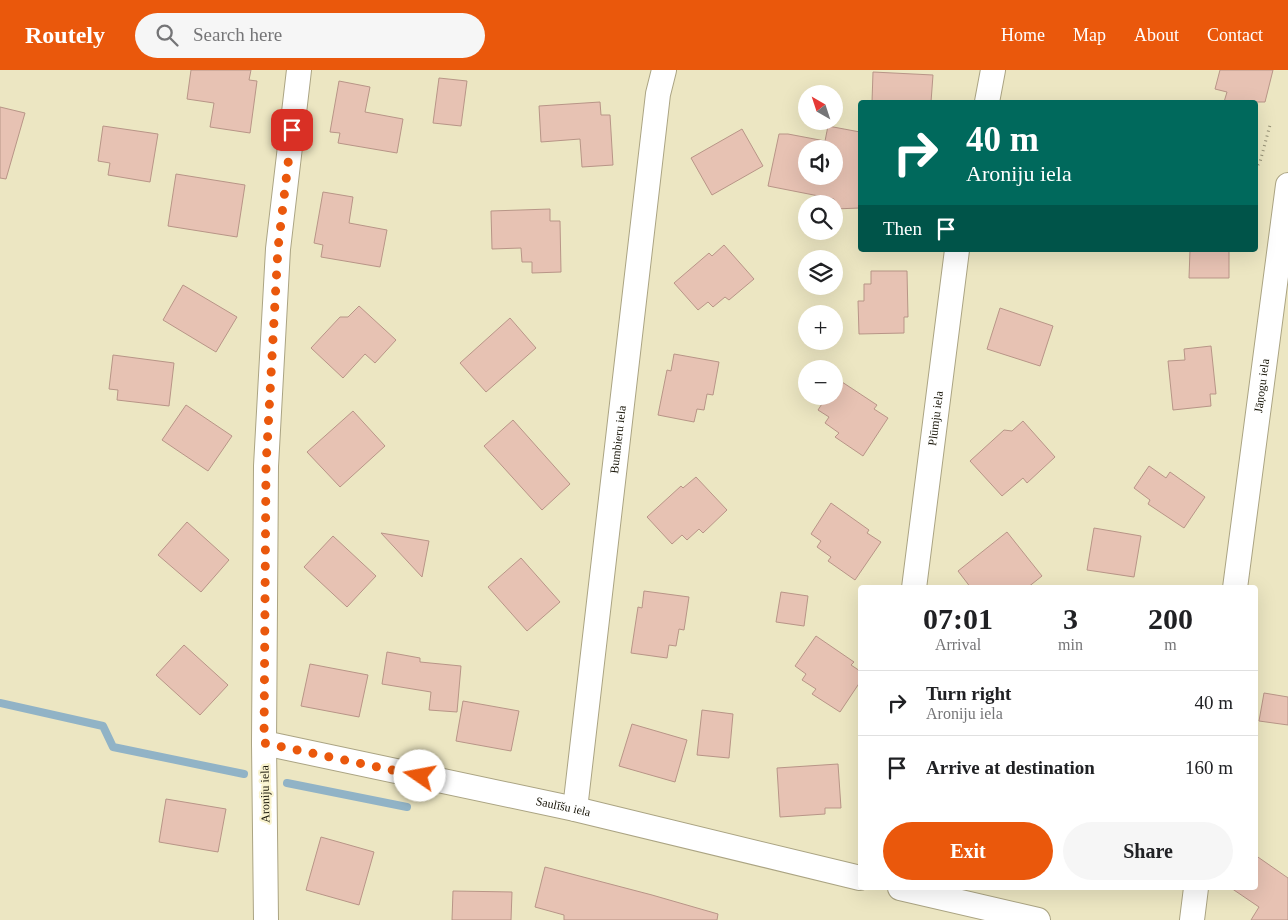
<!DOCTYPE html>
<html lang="en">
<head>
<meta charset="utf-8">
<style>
	body { margin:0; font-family:"Times New Roman",serif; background:#f6f6f6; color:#202124; height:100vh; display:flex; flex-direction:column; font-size:19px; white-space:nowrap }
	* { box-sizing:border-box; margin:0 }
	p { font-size:16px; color:#757577 }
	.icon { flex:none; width:28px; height:28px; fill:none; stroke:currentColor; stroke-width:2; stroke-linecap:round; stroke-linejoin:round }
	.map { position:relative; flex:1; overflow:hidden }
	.panel { position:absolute; left:858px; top:515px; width:400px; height:305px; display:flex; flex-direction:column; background:#fff; border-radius:5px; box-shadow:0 5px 20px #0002 }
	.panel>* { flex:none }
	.top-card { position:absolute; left:858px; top:30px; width:400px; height:152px; border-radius:5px; box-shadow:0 5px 20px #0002; background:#00695c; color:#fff; overflow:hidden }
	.needle { width:32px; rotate:321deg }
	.fabs { position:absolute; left:798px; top:15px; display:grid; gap:10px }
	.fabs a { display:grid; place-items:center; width:45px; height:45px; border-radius:50%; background:#fff; box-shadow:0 5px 20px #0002; font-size:25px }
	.pin { position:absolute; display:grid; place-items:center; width:42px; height:42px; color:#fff; margin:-21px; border-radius:10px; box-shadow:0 2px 8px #0006 }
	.me { position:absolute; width:55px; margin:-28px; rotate:282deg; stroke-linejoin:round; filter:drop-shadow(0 0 4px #0008) }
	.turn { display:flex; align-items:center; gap:18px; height:105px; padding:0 25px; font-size:22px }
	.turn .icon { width:65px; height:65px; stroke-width:2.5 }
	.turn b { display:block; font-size:35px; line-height:42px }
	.then { display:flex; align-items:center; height:48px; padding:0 25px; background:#0003; gap:10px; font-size:19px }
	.eta { display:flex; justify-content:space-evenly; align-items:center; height:85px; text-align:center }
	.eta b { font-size:30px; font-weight:600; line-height:35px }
	.button { display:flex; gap:10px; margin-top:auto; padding:10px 25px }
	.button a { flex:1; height:58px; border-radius:30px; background:#ea580c; color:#fff; font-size:20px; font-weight:600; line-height:58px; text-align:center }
	.button a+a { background:#f6f6f6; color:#202124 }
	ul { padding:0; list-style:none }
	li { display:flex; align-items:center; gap:15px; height:65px; padding:0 25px; border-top:1px solid #e0e0e0 }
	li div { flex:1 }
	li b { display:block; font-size:19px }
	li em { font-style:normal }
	header { display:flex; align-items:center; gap:30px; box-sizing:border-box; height:70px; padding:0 25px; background:#ea580c; color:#fff }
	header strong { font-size:24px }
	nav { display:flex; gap:28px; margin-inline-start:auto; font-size:18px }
	.search { width:350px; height:45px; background:#f6f6f6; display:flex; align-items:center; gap:12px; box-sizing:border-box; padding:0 18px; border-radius:28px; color:#757577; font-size:19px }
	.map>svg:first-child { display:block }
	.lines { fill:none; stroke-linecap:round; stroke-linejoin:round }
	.stream { stroke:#91b3c6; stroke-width:8 }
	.building { fill:#e7c2b3; stroke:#b89587; fill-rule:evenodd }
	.minor-casing { stroke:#aba483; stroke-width:26 }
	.path { stroke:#969176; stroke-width:3; stroke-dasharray:1 4; stroke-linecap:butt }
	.minor { stroke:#fff; stroke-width:24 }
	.route { stroke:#ea580c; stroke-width:9; stroke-dasharray:0 16.2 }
	.labels { text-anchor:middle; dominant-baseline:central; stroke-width:4.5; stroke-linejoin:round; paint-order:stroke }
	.street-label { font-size:12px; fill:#181508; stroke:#f9f3cf }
</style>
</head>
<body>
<header>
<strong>Routely</strong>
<div class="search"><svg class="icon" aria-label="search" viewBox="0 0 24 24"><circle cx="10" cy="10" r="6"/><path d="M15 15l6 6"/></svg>Search here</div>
<nav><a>Home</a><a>Map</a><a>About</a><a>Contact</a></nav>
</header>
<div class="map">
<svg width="1288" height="850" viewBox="0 0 1288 850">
	<rect width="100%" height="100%" fill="#ece6c2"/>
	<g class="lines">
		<path class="stream" d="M 0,633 L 103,656 L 113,677 L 244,704
			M 287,713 L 407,737"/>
	</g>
	<path class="building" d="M 191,0 L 251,0 L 249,10 L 257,11 L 250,63 L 210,57 L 214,33 L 187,29 Z
		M 1220,0 L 1273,0 L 1265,32 L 1224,32 L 1227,22 L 1215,19 Z
		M 873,2 L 933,5 L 931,32 L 872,32 Z
		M 439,8 L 467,11 L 461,56 L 433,53 Z
		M 339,11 L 370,17 L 365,42 L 403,49 L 397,83 L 338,73 L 340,63 L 330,62 Z
		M 600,32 L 601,45 L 610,45 L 613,95 L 582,97 L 580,69 L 541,72 L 539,36 Z
		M 0,37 L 25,43 L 6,109 L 0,108 Z
		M 103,56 L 158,64 L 150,112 L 108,105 L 110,93 L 98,91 Z
		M 828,56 L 860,62 L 860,138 L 834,139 L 834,129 L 768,116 L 779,64 L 788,64 L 825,71 ZM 806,79 L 834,79 L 834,106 L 806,106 Z
		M 742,59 L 763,96 L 712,125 L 691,88 Z
		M 176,104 L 245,115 L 237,167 L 168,156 Z
		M 323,122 L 353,127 L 349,153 L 387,160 L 380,197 L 321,187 L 323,175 L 314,173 Z
		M 550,139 L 550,151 L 560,151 L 561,202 L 532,203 L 532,192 L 522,192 L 521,178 L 492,179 L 491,141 Z
		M 724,175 L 754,209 L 729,230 L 725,227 L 713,237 L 708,232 L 698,240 L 674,213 L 709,183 L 712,186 Z
		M 1190,180 L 1229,180 L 1229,208 L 1189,208 Z
		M 871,201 L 907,201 L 908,247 L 904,247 L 904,263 L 859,264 L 858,231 L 864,231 L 864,214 L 871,214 Z
		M 183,215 L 237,247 L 216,282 L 163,250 Z
		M 359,236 L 396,270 L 375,293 L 365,284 L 343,308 L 311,278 L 340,247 L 348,247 Z
		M 1000,238 L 1053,256 L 1040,296 L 987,279 Z
		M 510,248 L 536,278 L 486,322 L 460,293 Z
		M 1211,276 L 1216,324 L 1210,324 L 1211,336 L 1173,340 L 1168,291 L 1185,290 L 1184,279 Z
		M 674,284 L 719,292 L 713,325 L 707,324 L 704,340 L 697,339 L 694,352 L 658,345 L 667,300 L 671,301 Z
		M 113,285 L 174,293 L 169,336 L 117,330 L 118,320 L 109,319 Z
		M 839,310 L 877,335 L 874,339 L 888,348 L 863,386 L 835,367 L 839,363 L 825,353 L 829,347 L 818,340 L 827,326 L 834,326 L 834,317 Z
		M 186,335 L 232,366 L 208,401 L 162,370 Z
		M 353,341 L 385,376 L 340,417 L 307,382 Z
		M 513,350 L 570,414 L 542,440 L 484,376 Z
		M 1023,351 L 1055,387 L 1027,413 L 1023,408 L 1002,426 L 970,391 L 1004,360 L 1012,361 Z
		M 1149,396 L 1166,408 L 1170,402 L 1205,427 L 1184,458 L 1148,434 L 1150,430 L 1134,418 Z
		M 696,407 L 727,440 L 703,463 L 699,459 L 687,470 L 682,465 L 672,474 L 647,447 L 681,416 L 683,418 Z
		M 831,433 L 869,460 L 867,463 L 881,472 L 855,510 L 828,491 L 831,487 L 817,477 L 821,471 L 811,464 Z
		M 187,452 L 229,490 L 201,522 L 158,485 Z
		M 1094,458 L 1141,466 L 1134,507 L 1087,500 Z
		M 1007,462 L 1042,506 L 1027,518 L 971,518 L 958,501 Z
		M 381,463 L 429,471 L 422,507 Z
		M 333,466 L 376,506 L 347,537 L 304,497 Z
		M 521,488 L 560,532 L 527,561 L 488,517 Z
		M 644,521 L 689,527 L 684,560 L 679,559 L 676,576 L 669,575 L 667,588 L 631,583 L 638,537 L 642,538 Z
		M 781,522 L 808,526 L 804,556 L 776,552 Z
		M 816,566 L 854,592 L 851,595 L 860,601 L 860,612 L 840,642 L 812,624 L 816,619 L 802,610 L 806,604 L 795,596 Z
		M 184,575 L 228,615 L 200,645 L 156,605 Z
		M 387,582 L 420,588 L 420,592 L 461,596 L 457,642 L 429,640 L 431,622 L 382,614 Z
		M 310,594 L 368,605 L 359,647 L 301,636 Z
		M 1264,623 L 1288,627 L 1288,655 L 1259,651 Z
		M 463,631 L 519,641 L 511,681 L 456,671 Z
		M 702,640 L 733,644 L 729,688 L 697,685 Z
		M 632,654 L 687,670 L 675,712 L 619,696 Z
		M 838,694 L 841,738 L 825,738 L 825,744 L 780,747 L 777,698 Z
		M 166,729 L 226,739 L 218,782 L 159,772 Z
		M 321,767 L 374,782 L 359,835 L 306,820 Z
		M 1255,785 L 1288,808 L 1288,850 L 1251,850 L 1259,837 L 1231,818 L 1255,818 Z
		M 545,797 L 652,825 L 718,844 L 717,850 L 564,850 L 564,845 L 535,837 Z
		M 453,821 L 512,822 L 511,850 L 452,850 Z"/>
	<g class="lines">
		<g class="minor-casing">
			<g id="minor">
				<path d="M 987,32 L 993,0"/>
				<path id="s1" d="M 914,518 L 957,180"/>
				<path id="s2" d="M 1235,518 L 1288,115"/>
				<path id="s3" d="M 264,673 L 575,739 L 860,808"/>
				<path id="s4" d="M 575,739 L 658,24 L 664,0"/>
				<path d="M 900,818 L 1038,850"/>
				<path d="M 266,850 L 264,673 L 266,396 L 278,179 L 299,0"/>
				<path d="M 1192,850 L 1196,818"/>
			</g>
		</g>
		<path class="path" d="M 1255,99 L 1260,92 L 1270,55"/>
		<use href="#minor" class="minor"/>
	</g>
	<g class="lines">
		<path class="route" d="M 292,60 L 278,178 L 266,396 L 264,673 L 420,706"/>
	</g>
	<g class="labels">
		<g class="street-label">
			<text stroke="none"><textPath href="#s2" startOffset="204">Jāņogu iela</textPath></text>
			<text stroke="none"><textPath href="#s1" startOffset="171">Plūmju iela</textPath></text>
			<text stroke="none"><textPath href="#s4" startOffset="372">Bumbieru iela</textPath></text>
			<text transform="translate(265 724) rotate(-91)">Aroniju iela</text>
			<text stroke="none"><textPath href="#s3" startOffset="306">Saulīšu iela</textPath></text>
		</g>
	</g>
</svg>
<div class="fabs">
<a><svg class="needle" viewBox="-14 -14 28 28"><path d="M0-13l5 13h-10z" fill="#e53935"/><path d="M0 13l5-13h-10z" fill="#757577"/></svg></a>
<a><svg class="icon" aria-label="sound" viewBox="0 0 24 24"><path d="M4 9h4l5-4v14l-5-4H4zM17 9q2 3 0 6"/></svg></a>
<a><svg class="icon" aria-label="search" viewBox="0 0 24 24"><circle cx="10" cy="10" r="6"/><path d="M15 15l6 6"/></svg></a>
<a><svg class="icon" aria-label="layers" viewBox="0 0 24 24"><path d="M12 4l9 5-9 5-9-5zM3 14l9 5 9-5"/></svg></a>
<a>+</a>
<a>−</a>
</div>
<div class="pin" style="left:292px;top:60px;background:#d93025"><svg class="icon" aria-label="arrive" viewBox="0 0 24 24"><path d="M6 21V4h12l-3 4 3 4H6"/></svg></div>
<svg class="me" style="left:420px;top:706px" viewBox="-20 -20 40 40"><circle r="19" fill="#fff"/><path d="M0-13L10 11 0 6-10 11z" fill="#ea580c"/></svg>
<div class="top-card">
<div class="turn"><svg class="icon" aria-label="right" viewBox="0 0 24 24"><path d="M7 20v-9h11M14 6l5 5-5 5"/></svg><div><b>40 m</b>Aroniju iela</div></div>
<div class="then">Then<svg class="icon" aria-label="arrive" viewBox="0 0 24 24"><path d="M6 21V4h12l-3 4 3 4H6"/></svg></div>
</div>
<section class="panel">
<div class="eta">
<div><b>07:01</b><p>Arrival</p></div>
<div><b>3</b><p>min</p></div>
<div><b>200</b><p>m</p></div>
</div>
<ul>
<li><svg class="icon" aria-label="right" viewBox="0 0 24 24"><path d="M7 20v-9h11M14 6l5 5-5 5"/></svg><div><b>Turn right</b><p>Aroniju iela</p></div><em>40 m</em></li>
<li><svg class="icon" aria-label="arrive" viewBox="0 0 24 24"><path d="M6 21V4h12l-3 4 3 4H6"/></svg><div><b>Arrive at destination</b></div><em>160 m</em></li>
</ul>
<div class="button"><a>Exit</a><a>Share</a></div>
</section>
</div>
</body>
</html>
